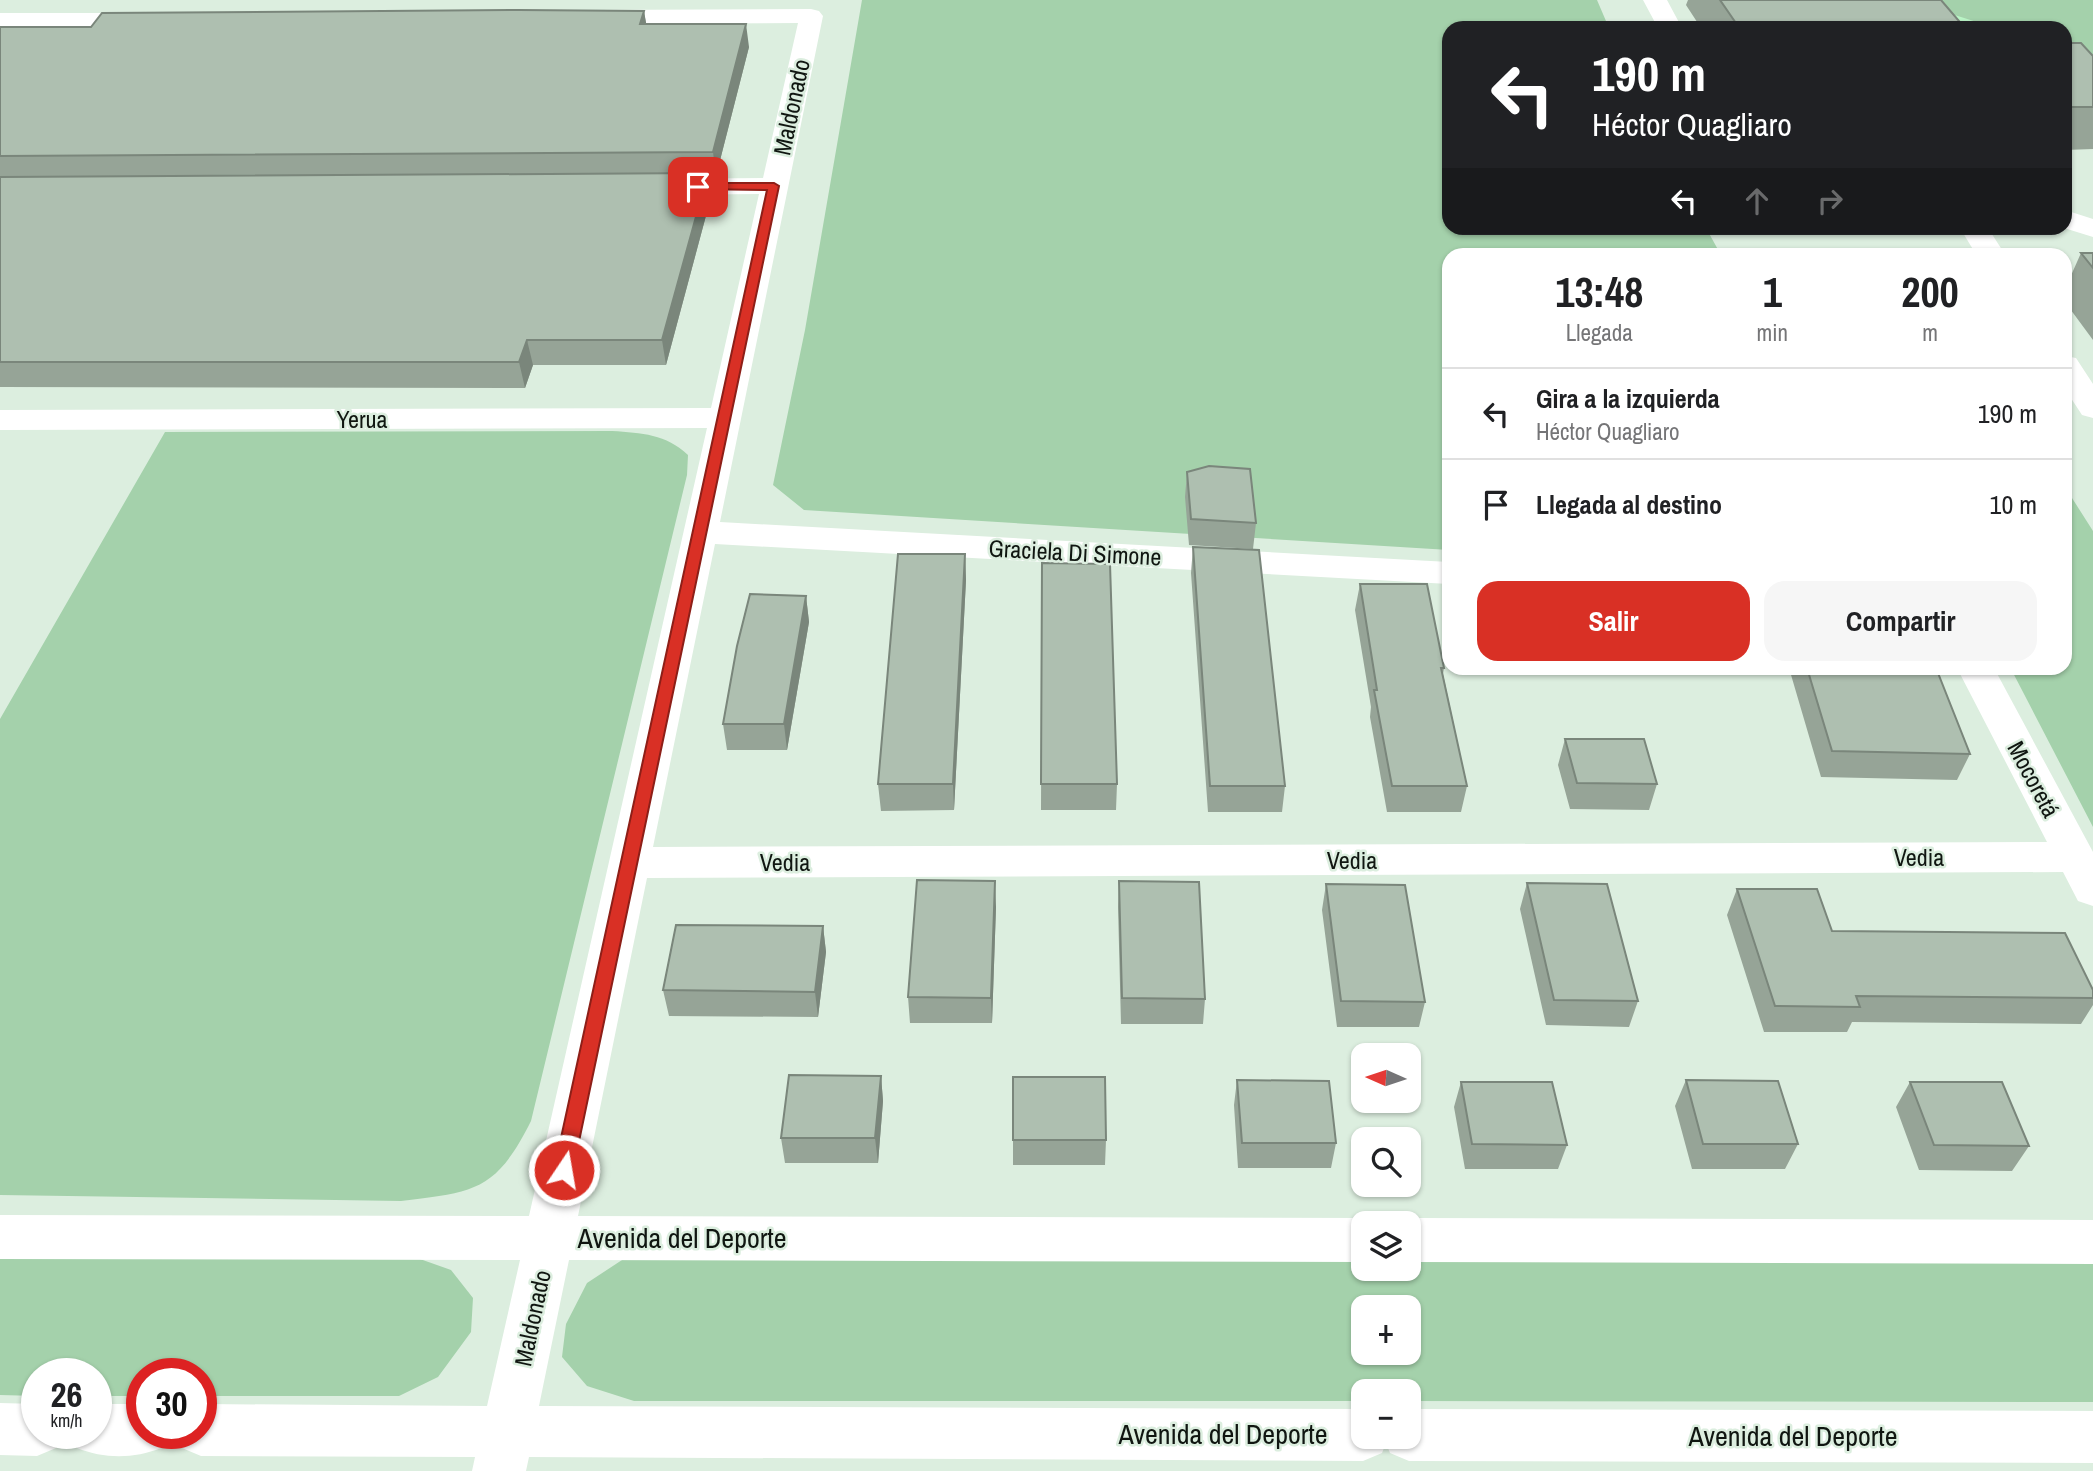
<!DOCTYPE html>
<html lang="es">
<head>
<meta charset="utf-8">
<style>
	body { margin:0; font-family:"Archivo Narrow",sans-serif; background:#f6f6f6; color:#202124; height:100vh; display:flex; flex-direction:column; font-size:26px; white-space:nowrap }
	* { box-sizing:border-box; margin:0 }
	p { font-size:23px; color:#757577 }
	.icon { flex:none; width:38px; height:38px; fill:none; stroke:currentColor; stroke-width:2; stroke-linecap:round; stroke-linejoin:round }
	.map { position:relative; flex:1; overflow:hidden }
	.sheet { position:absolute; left:1442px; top:248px; width:630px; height:427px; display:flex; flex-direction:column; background:#fff; border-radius:21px; box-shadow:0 2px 5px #0004 }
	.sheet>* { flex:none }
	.guide { position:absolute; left:1442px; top:21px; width:630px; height:214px; border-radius:21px; box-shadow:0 2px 5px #0004; background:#202124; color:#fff; overflow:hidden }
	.needle { width:46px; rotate:273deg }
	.buttons { position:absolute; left:1351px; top:1043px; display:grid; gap:14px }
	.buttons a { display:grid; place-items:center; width:70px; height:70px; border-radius:14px; background:#fff; box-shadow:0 2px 5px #0004; font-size:35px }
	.speed { position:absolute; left:21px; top:1358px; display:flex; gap:14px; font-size:35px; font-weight:700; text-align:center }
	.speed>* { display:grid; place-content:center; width:91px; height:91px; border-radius:50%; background:#fff; box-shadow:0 2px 5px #0004; line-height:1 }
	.speed small { font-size:18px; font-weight:400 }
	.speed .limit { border:10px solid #d22; background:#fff; color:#111 }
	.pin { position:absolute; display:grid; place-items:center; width:60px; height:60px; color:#fff; margin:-30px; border-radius:14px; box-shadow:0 4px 10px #0006 }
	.me { position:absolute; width:77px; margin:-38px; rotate:12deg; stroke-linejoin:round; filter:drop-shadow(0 0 5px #0008) }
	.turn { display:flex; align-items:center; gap:24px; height:147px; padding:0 35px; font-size:32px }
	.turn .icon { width:91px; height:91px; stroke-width:2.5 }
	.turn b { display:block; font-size:49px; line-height:60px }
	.lanes { display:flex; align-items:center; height:66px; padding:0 35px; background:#0003; justify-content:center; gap:35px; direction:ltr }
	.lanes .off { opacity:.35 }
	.eta { display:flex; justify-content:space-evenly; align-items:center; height:119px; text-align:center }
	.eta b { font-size:42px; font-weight:700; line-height:49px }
	.cta { display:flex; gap:14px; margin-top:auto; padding:14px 35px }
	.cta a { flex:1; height:80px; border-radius:21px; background:#d93025; color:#fff; font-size:28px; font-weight:700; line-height:80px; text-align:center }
	.cta a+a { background:#f6f6f6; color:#202124 }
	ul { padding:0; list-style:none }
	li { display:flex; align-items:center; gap:21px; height:91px; padding:0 35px; border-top:2px solid #e0e0e0 }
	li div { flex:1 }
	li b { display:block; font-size:26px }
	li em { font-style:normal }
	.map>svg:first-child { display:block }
	.green { fill:#a4d1ab; fill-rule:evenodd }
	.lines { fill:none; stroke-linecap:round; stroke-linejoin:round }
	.minor { fill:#fff; fill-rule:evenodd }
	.major { fill:#bbf6c7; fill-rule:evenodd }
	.wall { fill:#96a497 }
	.shaded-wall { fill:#7a867b }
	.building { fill:#aebfb0; stroke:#7a867b; stroke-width:2 }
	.route { fill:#d93025; stroke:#8d1f18; stroke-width:2 }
	.labels { text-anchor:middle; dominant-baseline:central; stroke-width:5; stroke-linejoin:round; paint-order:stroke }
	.street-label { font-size:24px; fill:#101611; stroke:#dceedf }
	.near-street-label { font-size:28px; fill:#101611; stroke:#dceedf }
</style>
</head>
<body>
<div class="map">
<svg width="2093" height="1471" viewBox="0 0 2093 1471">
	<rect width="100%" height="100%" fill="#dceedf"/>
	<path class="green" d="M 862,0 L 1597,0 L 1609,28 L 1449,28 L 1449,228 L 1706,228 L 1721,255 L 1449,256 L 1449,550 L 804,510 L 773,485 L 805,330 Z
		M 1883,0 L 2093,0 L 2093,71 L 2065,61 L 2065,28 L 1972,28 Z
		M 612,431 C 642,433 666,434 688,455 L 687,475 L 531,1121 C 496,1191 475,1192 401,1201 L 0,1195 L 0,719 L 165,432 Z
		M 2065,487 L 2093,531 L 2093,827 L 2011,669 L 2065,668 Z
		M 0,1256 L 420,1259 L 451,1270 L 473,1298 L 471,1332 L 438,1377 L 399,1396 L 201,1396 L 201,1374 L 142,1374 L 142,1396 L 96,1396 L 96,1374 L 37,1374 L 37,1396 L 0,1395 Z
		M 676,1257 L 1363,1260 L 1363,1269 L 1409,1269 L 1409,1260 L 2093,1263 L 2093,1402 L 1409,1401 L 1409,1391 L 1363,1391 L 1363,1401 L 634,1401 L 587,1386 L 562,1357 L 566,1324 L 587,1283 L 622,1260 ZM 1363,1307 L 1409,1307 L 1409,1353 L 1363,1353 Z"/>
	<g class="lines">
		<path class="minor" d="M 1643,0 L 1667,0 L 1682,28 L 1658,28 Z
			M 811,9 L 819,11 L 823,16 L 720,522 L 1449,562 L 1449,584 L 715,544 L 653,847 L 2047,842 L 1957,668 L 1994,668 L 2093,852 L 2093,906 L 2078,901 L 2063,872 L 647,878 L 578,1216 L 1363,1218 L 1377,1223 L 1363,1223 L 1363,1262 L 569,1260 L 539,1406 L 1363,1409 L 1363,1437 L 1409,1437 L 1409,1409 L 2093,1411 L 2093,1463 L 1409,1461 L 1390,1453 L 1386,1443 L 1382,1453 L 1363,1461 L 529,1457 L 526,1471 L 472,1471 L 475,1457 L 201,1456 L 182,1448 L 176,1433 L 201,1433 L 201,1404 L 487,1406 L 520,1260 L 0,1259 L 0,1215 L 529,1216 L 707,428 L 0,430 L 0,410 L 711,408 L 759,194 L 657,195 L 647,193 L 643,187 L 647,181 L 657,179 L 763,178 L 798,23 L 593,24 L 585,22 L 581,17 L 585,12 L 593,10 Z
			M 0,13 L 148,13 L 156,15 L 160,20 L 156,25 L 148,27 L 0,27 Z
			M 2065,210 L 2093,219 L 2093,237 L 2064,228 Z
			M 1960,228 L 1988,228 L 2006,256 L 1977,256 Z
			M 2065,356 L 2076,358 L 2093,384 L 2093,418 L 2082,415 L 2065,389 Z
			M 1409,1218 L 2093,1220 L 2093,1264 L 1409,1262 L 1409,1223 L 1395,1223 Z
			M 0,1403 L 37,1404 L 37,1433 L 62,1433 L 56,1448 L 37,1456 L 0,1455 Z
			M 96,1404 L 142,1404 L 142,1433 L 167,1433 L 161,1448 C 134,1459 104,1459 77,1448 L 71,1433 L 96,1433 Z"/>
		<path class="major" d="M 1871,0 L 1907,0 L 1980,23 L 1984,28 L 1947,28 L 1875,5 Z"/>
	</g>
	<path class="wall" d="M 1688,0 L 1941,0 L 1965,28 L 1701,28 L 1686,5 Z
		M 644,11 L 646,24 L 749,47 L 716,176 L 708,176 L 711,197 L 666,365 L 533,365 L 525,388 L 0,387 L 0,27 L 91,27 Z
		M 2065,43 L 2093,56 L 2093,149 L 2065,150 Z
		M 2081,253 L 2093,253 L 2093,340 L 2065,302 L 2065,289 Z
		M 1187,472 L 1256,523 L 1253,549 L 1189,545 L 1185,497 Z
		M 1193,547 L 1285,786 L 1282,812 L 1208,812 L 1191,573 Z
		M 965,554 L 966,580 L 954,810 L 881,811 L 878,784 Z
		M 1042,563 L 1117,784 L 1116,810 L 1041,810 Z
		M 1360,584 L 1444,668 L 1443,674 L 1467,786 L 1461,812 L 1387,812 L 1370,717 L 1371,707 L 1355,610 Z
		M 806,596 L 809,622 L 787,750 L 727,750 L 723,724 Z
		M 1789,668 L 1936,668 L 1970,754 L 1957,780 L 1821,777 Z
		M 1565,739 L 1657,784 L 1649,810 L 1570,809 L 1558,765 Z
		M 1119,881 L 1205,999 L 1203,1024 L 1121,1024 L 1118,907 Z
		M 1527,883 L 1638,1001 L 1629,1027 L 1546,1025 L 1520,909 Z
		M 1326,884 L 1425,1002 L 1419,1027 L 1337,1027 L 1322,910 Z
		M 1737,889 L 1832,931 L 2093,990 L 2093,1005 L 2081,1024 L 1852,1022 L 1847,1032 L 1764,1032 L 1727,915 Z
		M 996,907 L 992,1023 L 910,1023 L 908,997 Z
		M 823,926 L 826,952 L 818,1017 L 669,1016 L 663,990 Z
		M 881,1076 L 883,1101 L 878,1163 L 785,1163 L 781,1138 Z
		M 1237,1080 L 1336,1143 L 1331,1168 L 1238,1168 L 1234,1105 Z
		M 1686,1080 L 1798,1144 L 1785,1169 L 1692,1169 L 1675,1106 Z
		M 1461,1082 L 1567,1145 L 1558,1169 L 1465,1169 L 1454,1107 Z
		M 1910,1082 L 2029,1146 L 2012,1171 L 1919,1170 L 1896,1107 Z
		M 1013,1140 L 1106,1140 L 1105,1165 L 1013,1165 Z"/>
	<path class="shaded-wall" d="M 644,11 L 648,34 L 640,24 Z
		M 746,24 L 749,47 L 716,176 L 713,152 Z
		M 708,173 L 711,197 L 666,365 L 662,340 Z
		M 527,340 L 533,365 L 525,388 L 519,362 Z
		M 965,554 L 966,580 L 954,810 L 953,784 Z
		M 806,596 L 809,622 L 787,750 L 784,724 Z
		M 995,881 L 996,907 L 992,1023 L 991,998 Z
		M 823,926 L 826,952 L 818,1017 L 815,992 Z
		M 881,1076 L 883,1101 L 878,1163 L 875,1138 Z"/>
	<path class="building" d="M 1720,0 L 1941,0 L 1965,28 L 1849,28 L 1847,26 L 1738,26 Z
		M 519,10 L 644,11 L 640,24 L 746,24 L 713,152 L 0,156 L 0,27 L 91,27 L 102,13 Z
		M 2065,43 L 2081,43 L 2093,56 L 2093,107 L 2065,107 Z
		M 708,173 L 662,340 L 527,340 L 519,362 L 0,362 L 0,177 Z
		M 2081,253 L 2093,253 L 2093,268 Z
		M 1209,466 L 1250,469 L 1256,523 L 1191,519 L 1187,472 Z
		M 1193,547 L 1259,550 L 1285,786 L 1210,786 Z
		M 898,554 L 965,554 L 953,784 L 878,784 Z
		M 1042,563 L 1110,564 L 1117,784 L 1041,784 Z
		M 1360,584 L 1427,584 L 1444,668 L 1441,668 L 1467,786 L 1392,786 L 1374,690 L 1377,690 Z
		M 750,594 L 806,596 L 784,724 L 723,724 L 737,646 Z
		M 1807,668 L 1936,668 L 1970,754 L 1832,751 Z
		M 1565,739 L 1644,739 L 1657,784 L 1577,783 Z
		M 917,880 L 995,881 L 991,998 L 908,997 Z
		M 1119,881 L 1199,882 L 1205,999 L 1122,998 Z
		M 1527,883 L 1607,884 L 1638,1001 L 1554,1000 Z
		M 1326,884 L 1405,885 L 1425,1002 L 1341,1001 Z
		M 1737,889 L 1817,889 L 1832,931 L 2065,933 L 2093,990 L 2093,998 L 1856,996 L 1860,1007 L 1775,1006 Z
		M 676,925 L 823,926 L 815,992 L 663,990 Z
		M 789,1075 L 881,1076 L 875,1138 L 781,1138 Z
		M 1013,1077 L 1105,1077 L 1106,1140 L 1013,1140 Z
		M 1237,1080 L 1329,1081 L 1336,1143 L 1242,1143 Z
		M 1686,1080 L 1778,1081 L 1798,1144 L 1703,1144 Z
		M 1461,1082 L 1552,1082 L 1567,1145 L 1472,1144 Z
		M 1910,1082 L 2002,1082 L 2029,1146 L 1934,1145 Z"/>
	<path class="route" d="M 698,183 L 774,183 L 779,186 L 573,1170 L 570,1176 L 564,1179 L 557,1176 L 554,1170 L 767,190 L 694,189 L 693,187 Z"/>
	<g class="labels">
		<g class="street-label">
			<text transform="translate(791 107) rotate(-78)">Maldonado</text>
			<text x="362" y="419">Yerua</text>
			<text transform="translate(1075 552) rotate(3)">Graciela Di Simone</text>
			<text transform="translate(2034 779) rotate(62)">Mocoretá</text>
			<text x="1919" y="857">Vedia</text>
			<text x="1352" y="860">Vedia</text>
			<text x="785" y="862">Vedia</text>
			<text transform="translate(532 1318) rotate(-78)">Maldonado</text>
		</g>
		<g class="near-street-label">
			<text x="682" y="1238">Avenida del Deporte</text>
			<text x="1223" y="1434">Avenida del Deporte</text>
			<text x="1793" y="1436">Avenida del Deporte</text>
		</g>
	</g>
</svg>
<div class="buttons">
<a><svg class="needle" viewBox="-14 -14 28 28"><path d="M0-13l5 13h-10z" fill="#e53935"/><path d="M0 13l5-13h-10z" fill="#757577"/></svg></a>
<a><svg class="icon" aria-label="search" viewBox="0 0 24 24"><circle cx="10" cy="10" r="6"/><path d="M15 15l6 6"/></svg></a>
<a><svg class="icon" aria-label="layers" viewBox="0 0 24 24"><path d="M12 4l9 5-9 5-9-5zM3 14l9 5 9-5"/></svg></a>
<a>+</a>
<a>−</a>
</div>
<div class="speed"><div>26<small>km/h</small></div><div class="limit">30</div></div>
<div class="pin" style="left:698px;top:187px;background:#d93025"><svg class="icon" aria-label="arrive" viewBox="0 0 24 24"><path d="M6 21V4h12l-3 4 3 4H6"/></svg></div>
<svg class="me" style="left:564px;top:1170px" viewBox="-20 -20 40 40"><circle r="17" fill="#d93025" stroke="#fff" stroke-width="3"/><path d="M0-11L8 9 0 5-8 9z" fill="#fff"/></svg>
<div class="guide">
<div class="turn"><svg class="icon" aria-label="left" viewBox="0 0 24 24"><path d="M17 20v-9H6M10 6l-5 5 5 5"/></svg><div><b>190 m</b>Héctor Quagliaro</div></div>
<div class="lanes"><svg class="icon" aria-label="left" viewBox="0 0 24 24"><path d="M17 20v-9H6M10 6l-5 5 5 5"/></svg><svg class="icon off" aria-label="ahead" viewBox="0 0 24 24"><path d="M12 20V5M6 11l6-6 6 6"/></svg><svg class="icon off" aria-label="right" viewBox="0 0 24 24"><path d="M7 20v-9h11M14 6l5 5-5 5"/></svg></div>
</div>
<section class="sheet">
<div class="eta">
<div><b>13:48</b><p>Llegada</p></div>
<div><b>1</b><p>min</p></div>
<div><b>200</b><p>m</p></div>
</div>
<ul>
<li><svg class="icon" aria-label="left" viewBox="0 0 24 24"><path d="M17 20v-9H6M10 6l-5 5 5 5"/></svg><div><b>Gira a la izquierda</b><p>Héctor Quagliaro</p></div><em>190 m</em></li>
<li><svg class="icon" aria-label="arrive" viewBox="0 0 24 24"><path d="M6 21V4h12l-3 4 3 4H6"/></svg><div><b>Llegada al destino</b></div><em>10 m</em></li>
</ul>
<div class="cta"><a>Salir</a><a>Compartir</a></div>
</section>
</div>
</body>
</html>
